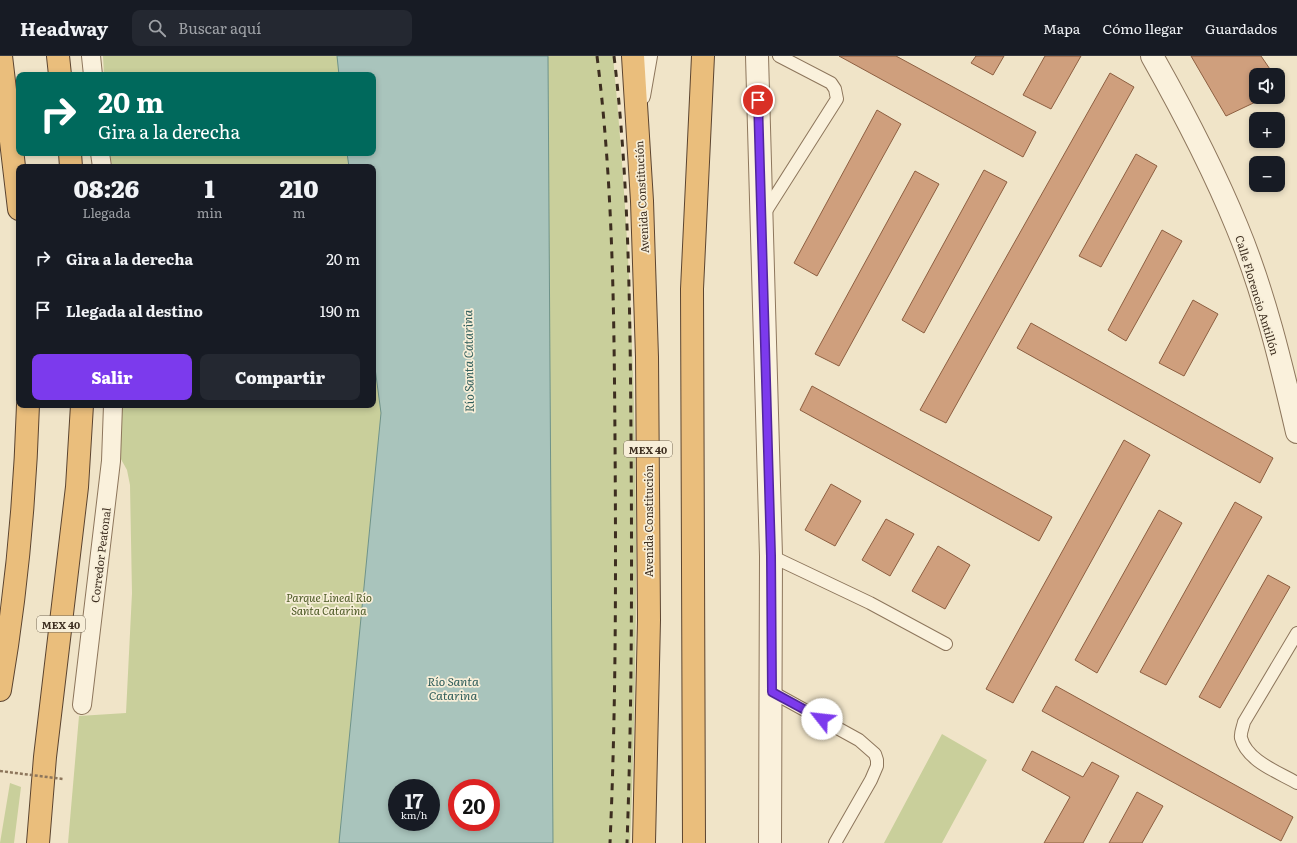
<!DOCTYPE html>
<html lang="es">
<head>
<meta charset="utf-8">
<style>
	body { margin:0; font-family:Literata,serif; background:#242831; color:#f1f3f6; height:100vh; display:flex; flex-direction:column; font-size:15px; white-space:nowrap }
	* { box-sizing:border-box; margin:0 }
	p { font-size:13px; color:#9ea1a6 }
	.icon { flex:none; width:22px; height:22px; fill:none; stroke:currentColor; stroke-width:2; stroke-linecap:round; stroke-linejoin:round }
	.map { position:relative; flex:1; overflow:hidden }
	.drawer { position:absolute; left:16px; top:108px; width:360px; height:244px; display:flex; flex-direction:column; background:#171b24; border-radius:8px; box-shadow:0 2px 6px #0003 }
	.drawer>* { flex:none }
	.guide { position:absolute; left:16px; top:16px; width:360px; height:84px; border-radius:8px; box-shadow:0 2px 6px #0003; background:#00695c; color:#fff; overflow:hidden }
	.buttons { position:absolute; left:1249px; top:12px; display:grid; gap:8px }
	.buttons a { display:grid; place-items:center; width:36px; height:36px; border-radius:8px; background:#171b24; box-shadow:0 2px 6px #0003; font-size:20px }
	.speed { position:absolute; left:388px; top:723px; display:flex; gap:8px; font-size:20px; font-weight:700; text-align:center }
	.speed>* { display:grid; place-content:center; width:52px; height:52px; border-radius:50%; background:#171b24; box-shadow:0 2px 6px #0003; line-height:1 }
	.speed small { font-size:10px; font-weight:400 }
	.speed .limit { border:6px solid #d22; background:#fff; color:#111 }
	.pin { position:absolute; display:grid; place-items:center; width:34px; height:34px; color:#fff; margin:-17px; border:2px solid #fff; border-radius:50%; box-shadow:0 1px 4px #0007 }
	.me { position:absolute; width:44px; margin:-22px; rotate:299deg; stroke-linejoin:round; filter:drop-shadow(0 0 3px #0008) }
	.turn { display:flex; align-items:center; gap:14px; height:84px; padding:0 16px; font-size:18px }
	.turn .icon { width:52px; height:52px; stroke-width:2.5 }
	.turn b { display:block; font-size:28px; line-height:34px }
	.eta { display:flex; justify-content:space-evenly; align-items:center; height:68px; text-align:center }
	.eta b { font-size:24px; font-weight:800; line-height:28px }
	.action { display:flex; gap:8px; margin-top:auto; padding:8px 16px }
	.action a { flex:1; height:46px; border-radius:8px; background:#7c3aed; color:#fff; font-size:16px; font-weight:800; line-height:46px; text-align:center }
	.action a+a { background:#242831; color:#f1f3f6 }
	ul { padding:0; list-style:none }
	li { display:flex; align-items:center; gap:12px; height:52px; padding:0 16px }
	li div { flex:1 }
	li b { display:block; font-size:15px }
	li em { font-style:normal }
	header { display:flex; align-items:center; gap:24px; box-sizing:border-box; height:56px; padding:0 20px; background:#171b24; border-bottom:1px solid #363941 }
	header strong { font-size:19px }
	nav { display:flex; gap:22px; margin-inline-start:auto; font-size:14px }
	.search { width:280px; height:36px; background:#242831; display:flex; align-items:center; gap:10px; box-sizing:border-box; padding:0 14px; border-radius:8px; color:#9ea1a6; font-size:15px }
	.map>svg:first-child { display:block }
	.green { fill:#c9cf9b; fill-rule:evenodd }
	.water { fill:#a9c4bc; stroke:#6f938a; fill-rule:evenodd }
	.building { fill:#cf9f7d; stroke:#8d5f41 }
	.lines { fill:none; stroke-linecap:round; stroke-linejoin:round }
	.service-casing { stroke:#8d765c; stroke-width:14 }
	.pedestrian-casing { stroke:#8d765c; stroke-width:20 }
	.minor-casing { stroke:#8d765c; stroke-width:24 }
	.tertiary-casing { stroke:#8d765c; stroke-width:24 }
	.trunk-casing { stroke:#5b4430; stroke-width:24 }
	.service { stroke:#faf1dc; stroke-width:12 }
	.pedestrian { stroke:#faf1dc; stroke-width:18 }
	.minor { stroke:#faf1dc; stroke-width:22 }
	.tertiary { stroke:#faf1dc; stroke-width:22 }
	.trunk { stroke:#eabe7c; stroke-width:22 }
	.rail { stroke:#3d2e20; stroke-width:3; stroke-dasharray:7 7; stroke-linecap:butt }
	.path-bridge { stroke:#8d765c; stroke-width:2.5; stroke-dasharray:3 2; stroke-linecap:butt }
	.route-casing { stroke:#51269a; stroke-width:10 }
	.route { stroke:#7c3aed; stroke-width:7 }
	.labels { text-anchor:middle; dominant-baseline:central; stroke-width:3.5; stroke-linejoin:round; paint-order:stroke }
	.shield { fill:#f7eed8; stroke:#756857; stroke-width:1 }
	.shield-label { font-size:10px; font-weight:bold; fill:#3d2e20 }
	.street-label { font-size:11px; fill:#3d2e20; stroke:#f7eed8 }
	.park-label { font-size:11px; font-style:italic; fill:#4d5a26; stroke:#f7eed8 }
	.water-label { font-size:12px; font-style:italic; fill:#2f5d5a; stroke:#f7eed8 }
</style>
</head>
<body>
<header>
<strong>Headway</strong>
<div class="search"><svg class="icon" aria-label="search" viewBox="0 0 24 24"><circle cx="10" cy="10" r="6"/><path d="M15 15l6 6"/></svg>Buscar aquí</div>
<nav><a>Mapa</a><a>Cómo llegar</a><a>Guardados</a></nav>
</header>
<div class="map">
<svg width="1297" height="787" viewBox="0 0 1297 787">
	<rect width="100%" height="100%" fill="#f0e4c8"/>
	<path class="green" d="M 103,0 L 613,0 C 638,261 641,525 630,787 L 68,787 L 79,660 L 126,657 L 132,537 L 130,429 L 127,414 L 117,396 L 121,349 L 373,349 L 373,111 L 112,111 L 110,97 L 373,97 L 373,19 L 104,19 ZM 397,732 L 431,732 L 431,766 L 397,766 ZM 457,732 L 491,732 L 491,766 L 457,766 Z
		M 942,678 L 987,704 L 942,787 L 884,787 Z
		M 10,727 L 21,731 L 14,787 L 0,787 Z"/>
	<path class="water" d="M 337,0 L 548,0 L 553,787 L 339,787 L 381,357 L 373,297 L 373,111 L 349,111 L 347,97 L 373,97 L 373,19 L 339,19 ZM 397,732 L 431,732 L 431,766 L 397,766 ZM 457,732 L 491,732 L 491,766 L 457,766 Z"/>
	<path class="building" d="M 839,0 L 896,0 L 1036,76 L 1023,101 Z
		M 976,0 L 1004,0 L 993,19 L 971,7 Z
		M 1045,0 L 1081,0 L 1051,53 L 1023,39 Z
		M 1191,0 L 1261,0 L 1274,19 L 1256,19 L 1256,41 L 1266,41 L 1226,60 Z
		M 1110,17 L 1134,31 L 946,367 L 920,354 Z
		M 1278,24 L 1284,32 L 1278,35 Z
		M 877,54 L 901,68 L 817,220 L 794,207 Z
		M 1136,98 L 1157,110 L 1101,211 L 1079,200 Z
		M 984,114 L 1007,126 L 924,277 L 902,264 Z
		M 915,115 L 939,128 L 839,310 L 815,298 Z
		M 1162,174 L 1182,185 L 1126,285 L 1108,274 Z
		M 1193,244 L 1218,258 L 1184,320 L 1159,307 Z
		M 1031,267 L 1273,402 L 1260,427 L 1017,292 Z
		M 812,330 L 1052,461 L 1039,485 L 800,354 Z
		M 1124,384 L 1150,399 L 1013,647 L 986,633 Z
		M 831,428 L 861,445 L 835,490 L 805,474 Z
		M 1235,446 L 1262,461 L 1166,629 L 1140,616 Z
		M 1159,454 L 1182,467 L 1097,617 L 1075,604 Z
		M 886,463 L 914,478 L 890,520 L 862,504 Z
		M 938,490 L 970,509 L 945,553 L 912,535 Z
		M 1268,519 L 1290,531 L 1220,652 L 1199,641 Z
		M 1056,630 L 1293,761 L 1281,785 L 1042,655 Z
		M 1032,695 L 1083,721 L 1092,706 L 1119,720 L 1083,787 L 1044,787 L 1070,741 L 1022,714 Z
		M 1137,736 L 1163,750 L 1142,787 L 1109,787 Z"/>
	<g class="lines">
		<g class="service-casing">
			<path id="service" d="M 764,158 L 837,43 L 835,33 L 831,27 L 779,0
				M 771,500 L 870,547 L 946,588
				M 1297,577 L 1244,666 C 1243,671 1240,677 1241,682 C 1247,705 1278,716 1297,727
				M 772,636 L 859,684 L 875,698 L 877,704 L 877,710 L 871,724 L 835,787"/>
		</g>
		<g class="pedestrian-casing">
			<path id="pedestrian" d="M 91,0 L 93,19
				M 641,40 L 648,0
				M 100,97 L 102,111
				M 82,649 L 111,405 L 113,349"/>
		</g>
		<g class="minor-casing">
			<path id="minor" d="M 757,0 L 771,500 L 770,787"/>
		</g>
		<g class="tertiary-casing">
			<path id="tertiary" d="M 1152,0 C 1183,55 1213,112 1237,171 C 1264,236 1281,307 1297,376"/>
		</g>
		<g class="trunk-casing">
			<path id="trunk" d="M 1,0 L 19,153
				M 58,0 L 60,19
				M 633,0 L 642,145 L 647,301 L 649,564 L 644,787
				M 70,97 L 71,111
				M 0,634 C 16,540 25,444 28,349
				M 38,787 L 45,701 L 77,431 L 82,349
				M 694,787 L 692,233 L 703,0"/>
		</g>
		<use href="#service" class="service"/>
		<use href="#pedestrian" class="pedestrian"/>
		<use href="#minor" class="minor"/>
		<use href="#tertiary" class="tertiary"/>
		<use href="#trunk" class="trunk"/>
		<path class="rail" d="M 597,0 C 613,127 614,256 615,383 C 616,518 616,652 610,787
			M 614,0 C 629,126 630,253 631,379 C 632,515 632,651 627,787"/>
		<path class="path-bridge" d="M 0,715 L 63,723"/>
	</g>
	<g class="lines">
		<g class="route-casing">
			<path id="route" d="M 758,44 L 771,500 L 772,636 L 822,663"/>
		</g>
		<use href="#route" class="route"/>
	</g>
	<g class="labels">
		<g class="shield">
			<rect x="624" y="385" width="48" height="16" rx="3"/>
			<rect x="37" y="560" width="48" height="16" rx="3"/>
		</g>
		<g class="shield-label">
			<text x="648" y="393">MEX 40</text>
			<text x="61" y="568">MEX 40</text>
		</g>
		<g class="street-label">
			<text transform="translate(641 141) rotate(-93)">Avenida Constitución</text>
			<text transform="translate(1258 239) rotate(73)">Calle Florencio Antillón</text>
			<text transform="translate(648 465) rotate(-90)">Avenida Constitución</text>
			<text transform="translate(100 499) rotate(-83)">Corredor Peatonal</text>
		</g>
		<g class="park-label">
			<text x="329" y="541">Parque Lineal Río<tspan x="329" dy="13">Santa Catarina</tspan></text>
		</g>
		<g class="water-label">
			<text transform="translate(468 305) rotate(-91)">Río Santa Catarina</text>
			<text x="453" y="625">Río Santa<tspan x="453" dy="14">Catarina</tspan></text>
		</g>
	</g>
</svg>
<div class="buttons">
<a><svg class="icon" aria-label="sound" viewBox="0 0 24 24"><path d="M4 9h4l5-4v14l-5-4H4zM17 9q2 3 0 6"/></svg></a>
<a>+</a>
<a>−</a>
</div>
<div class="speed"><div>17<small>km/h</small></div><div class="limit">20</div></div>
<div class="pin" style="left:758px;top:44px;background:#d93025"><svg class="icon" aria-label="arrive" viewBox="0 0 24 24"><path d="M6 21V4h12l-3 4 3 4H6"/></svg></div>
<svg class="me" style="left:822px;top:663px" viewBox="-20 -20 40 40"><circle r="19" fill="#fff"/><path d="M0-13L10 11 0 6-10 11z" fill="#7c3aed"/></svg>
<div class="guide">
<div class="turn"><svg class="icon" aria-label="right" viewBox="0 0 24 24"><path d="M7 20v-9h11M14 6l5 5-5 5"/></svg><div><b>20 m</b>Gira a la derecha</div></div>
</div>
<section class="drawer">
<div class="eta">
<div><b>08:26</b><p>Llegada</p></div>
<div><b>1</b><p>min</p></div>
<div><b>210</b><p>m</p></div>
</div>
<ul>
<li><svg class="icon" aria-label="right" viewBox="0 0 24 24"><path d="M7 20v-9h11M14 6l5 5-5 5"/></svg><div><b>Gira a la derecha</b></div><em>20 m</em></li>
<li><svg class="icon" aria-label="arrive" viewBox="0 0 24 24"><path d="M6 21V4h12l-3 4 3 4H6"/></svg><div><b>Llegada al destino</b></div><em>190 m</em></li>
</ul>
<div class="action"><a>Salir</a><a>Compartir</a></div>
</section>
</div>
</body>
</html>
